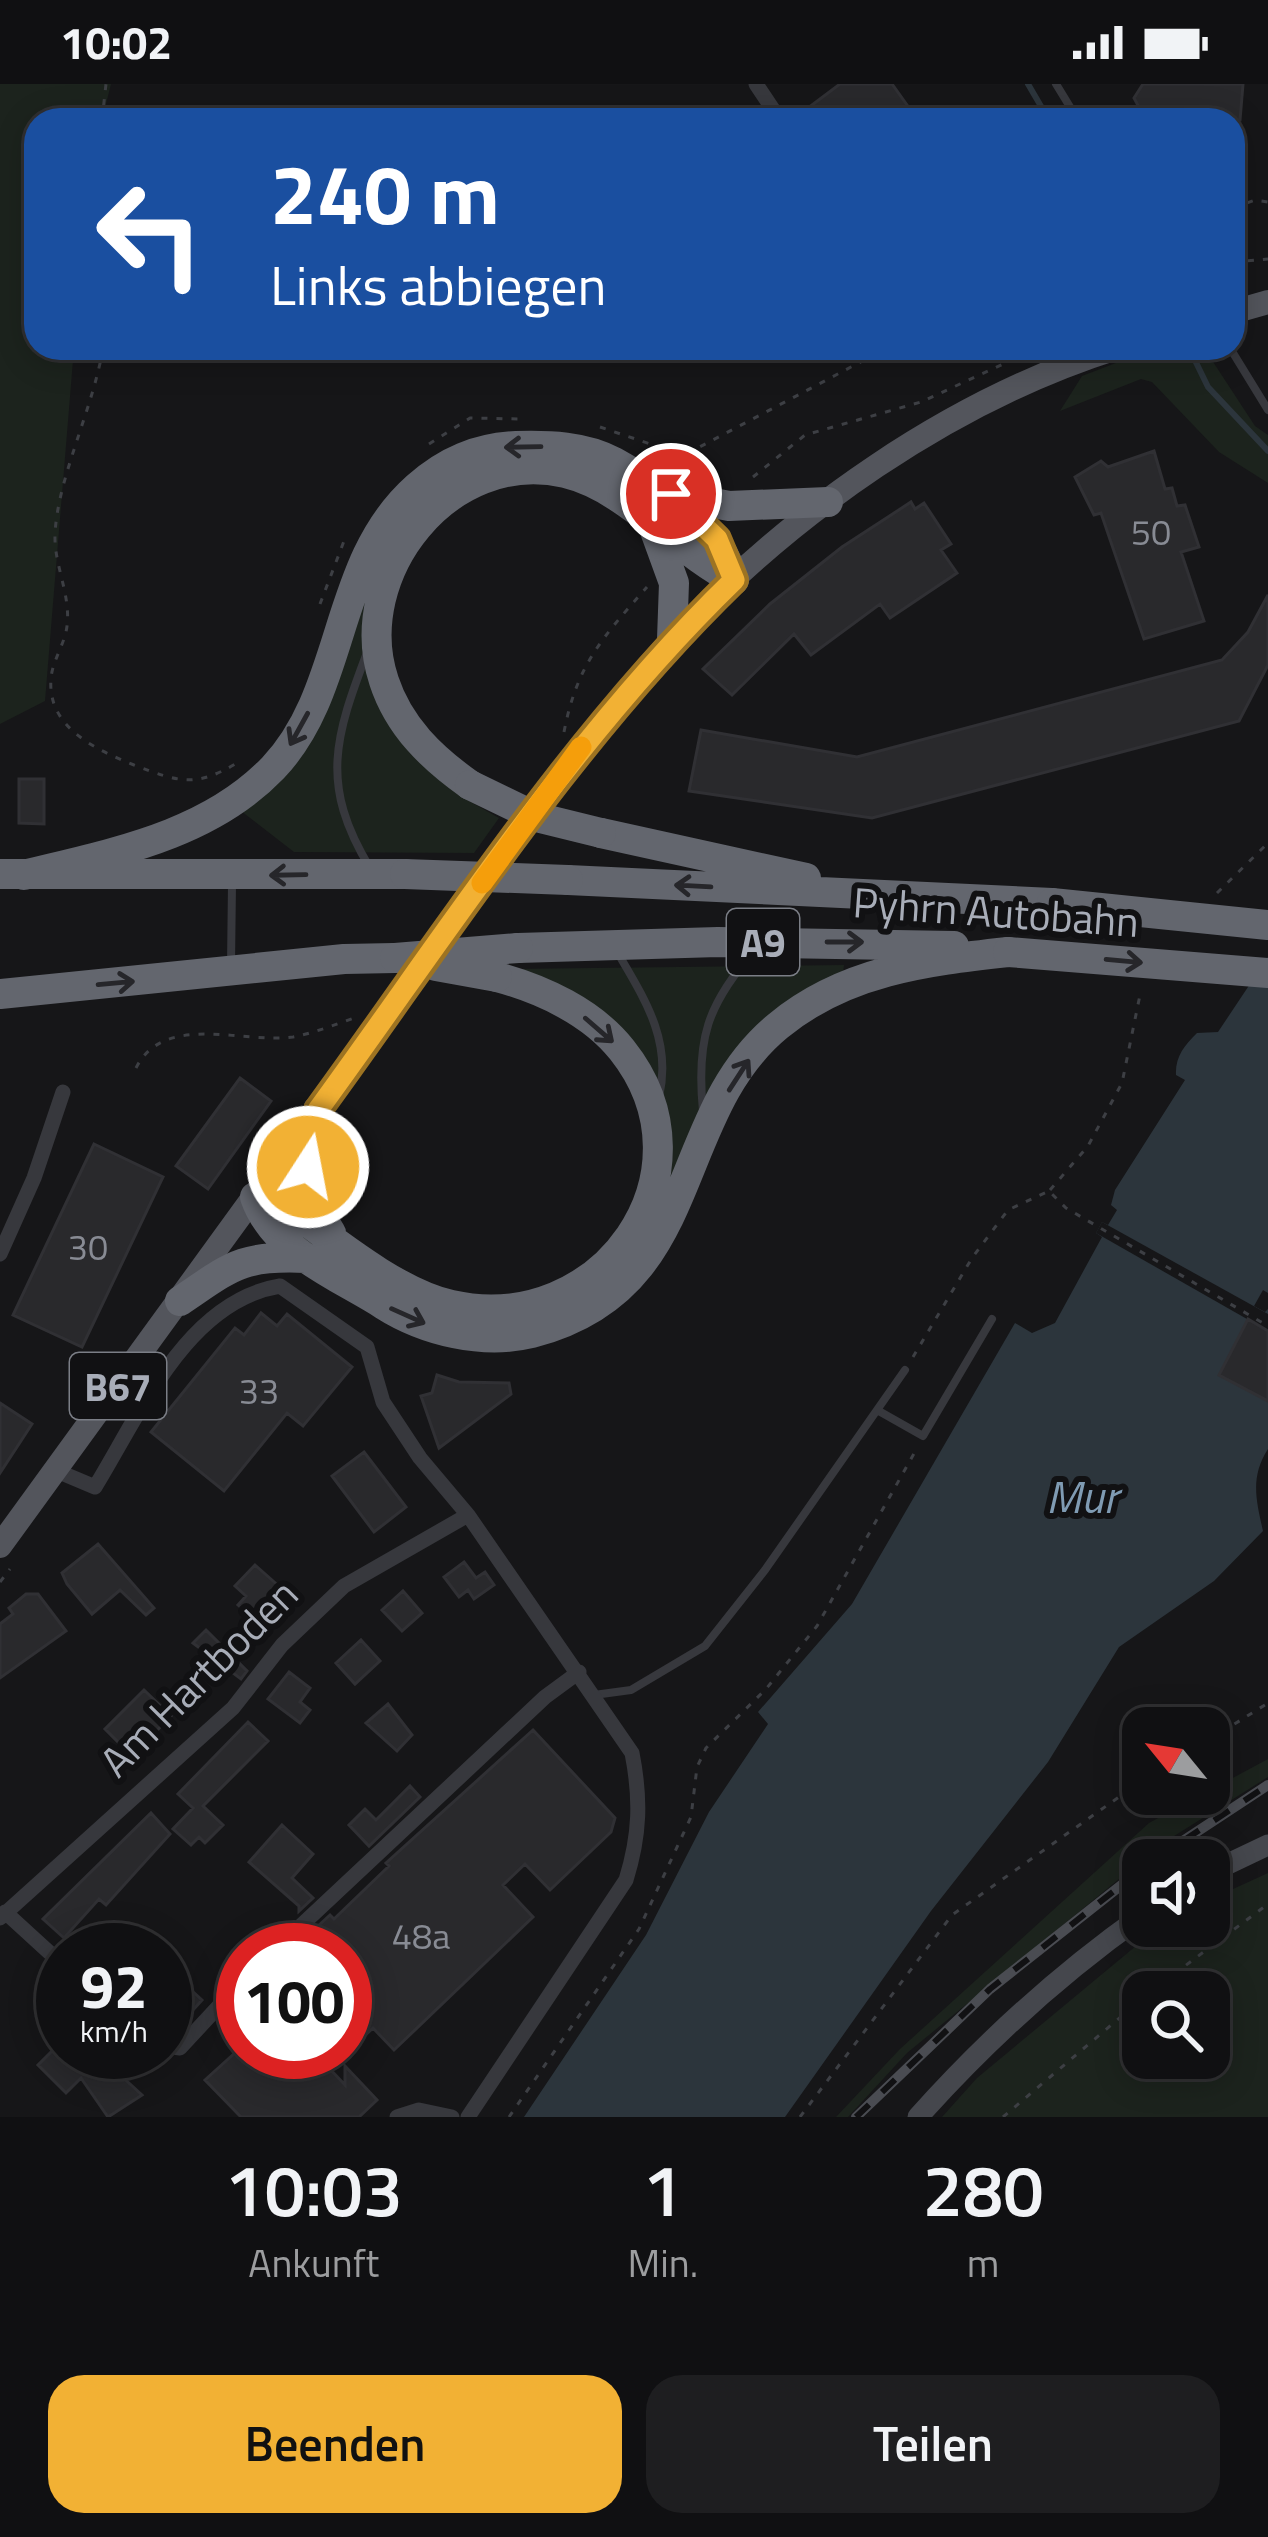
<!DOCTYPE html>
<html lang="de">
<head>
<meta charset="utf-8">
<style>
	body { margin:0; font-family:"Titillium Web",sans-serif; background:#1e1e20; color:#f1f3f6; height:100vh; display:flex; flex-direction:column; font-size:45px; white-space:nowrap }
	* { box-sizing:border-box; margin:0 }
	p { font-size:39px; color:#9c9d9f }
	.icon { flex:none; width:66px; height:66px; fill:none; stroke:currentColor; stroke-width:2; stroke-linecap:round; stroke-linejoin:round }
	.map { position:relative; height:2033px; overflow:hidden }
	.drawer { display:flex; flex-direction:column; background:#101012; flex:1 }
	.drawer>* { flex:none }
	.guide { position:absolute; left:24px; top:24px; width:1221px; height:252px; border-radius:36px; box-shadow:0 6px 30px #0003,0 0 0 3px #303032; background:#1a4fa0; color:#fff; overflow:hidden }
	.needle { width:78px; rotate:300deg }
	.tools { position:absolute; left:1122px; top:1623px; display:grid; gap:24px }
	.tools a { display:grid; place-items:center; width:108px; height:108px; border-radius:24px; background:#101012; box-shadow:0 6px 30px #0003,0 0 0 3px #303032; font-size:60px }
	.speed { position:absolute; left:36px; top:1839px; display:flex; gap:24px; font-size:60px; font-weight:700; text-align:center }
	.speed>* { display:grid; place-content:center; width:156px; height:156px; border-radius:50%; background:#101012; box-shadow:0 6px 30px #0003,0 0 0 3px #303032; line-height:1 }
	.speed small { font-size:30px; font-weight:400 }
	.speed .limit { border:18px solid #d22; background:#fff; color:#111 }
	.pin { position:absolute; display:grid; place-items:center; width:102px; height:102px; color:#fff; margin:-51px; border:6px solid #fff; border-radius:50%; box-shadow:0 3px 12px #0007 }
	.me { position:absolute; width:132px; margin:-66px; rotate:11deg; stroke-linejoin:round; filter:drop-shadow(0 0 9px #0008) }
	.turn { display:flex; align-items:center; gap:42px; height:252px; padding:0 48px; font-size:54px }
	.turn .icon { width:156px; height:156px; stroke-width:2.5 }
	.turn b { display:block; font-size:84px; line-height:102px }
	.eta { display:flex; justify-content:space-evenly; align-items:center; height:204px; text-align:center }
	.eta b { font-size:72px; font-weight:600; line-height:84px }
	.primary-button { display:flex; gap:24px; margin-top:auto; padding:24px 48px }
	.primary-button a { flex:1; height:138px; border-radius:36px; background:#f2b134; color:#111; font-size:48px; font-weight:600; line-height:138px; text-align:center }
	.primary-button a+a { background:#1e1e20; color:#f1f3f6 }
	.status { display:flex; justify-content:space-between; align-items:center; height:84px; padding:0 60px; background:#101012; direction:ltr }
	.status svg { height:33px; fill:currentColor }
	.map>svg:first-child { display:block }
	.green { fill:#1c231d; fill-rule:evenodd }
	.water { fill:#2c353c }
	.pier { fill:#161618 }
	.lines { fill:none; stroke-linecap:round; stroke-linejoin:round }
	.stream { stroke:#2c353c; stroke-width:6 }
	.building { fill:#29292c; stroke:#303034; stroke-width:3 }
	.path { stroke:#3d3f44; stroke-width:3; stroke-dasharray:6 9; stroke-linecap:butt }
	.lane { stroke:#37383d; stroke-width:8 }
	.street { stroke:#37383d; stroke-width:15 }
	.secondary { stroke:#45474d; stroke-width:21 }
	.primary { stroke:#53555c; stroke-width:24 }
	.highway { stroke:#63666e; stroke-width:30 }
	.rail-casing { stroke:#4a4c52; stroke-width:10 }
	.rail { stroke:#111113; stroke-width:6; stroke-dasharray:18; stroke-linecap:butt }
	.highway-bridge { stroke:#63666e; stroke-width:30 }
	.oneway { stroke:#26262a }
	.route-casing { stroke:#9d7322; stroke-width:30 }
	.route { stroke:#f2b134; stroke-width:21 }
	.slow { stroke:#f59e0b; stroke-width:21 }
	.labels { text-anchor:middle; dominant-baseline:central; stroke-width:12; stroke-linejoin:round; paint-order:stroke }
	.number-label { font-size:36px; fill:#888b94 }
	.shield { fill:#111113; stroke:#7b7e86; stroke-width:3 }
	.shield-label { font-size:39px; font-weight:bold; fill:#a8adb8 }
	.street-label { font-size:42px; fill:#a8adb8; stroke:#111113 }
	.water-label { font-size:45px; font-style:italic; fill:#7f9bb3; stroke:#111113 }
</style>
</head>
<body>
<div class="status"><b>10:02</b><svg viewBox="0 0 49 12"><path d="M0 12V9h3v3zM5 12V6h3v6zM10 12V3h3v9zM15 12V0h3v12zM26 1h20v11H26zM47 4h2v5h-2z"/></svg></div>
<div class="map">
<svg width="1268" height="2033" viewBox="0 0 1268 2033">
	<rect width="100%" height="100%" fill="#161618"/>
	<path class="green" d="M 0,0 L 111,0 L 102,36 L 36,36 L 36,264 L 74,264 L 45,617 L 0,640 Z
		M 1155,264 L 1204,264 L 1255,342 L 1268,351 L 1268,399 L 1219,368 L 1152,298 L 1141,295 L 1060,327 L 1082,292 Z
		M 599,391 L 435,411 L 365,580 L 372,604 L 462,713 L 499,734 L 474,769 L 294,768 L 241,727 L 354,529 L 431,406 Z
		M 844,881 L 843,889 C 723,935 707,1042 655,1144 C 638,1177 612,1203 581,1222 C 476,1286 359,1197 276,1136 L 276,1128 C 338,1157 387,1220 457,1234 C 679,1276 763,961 508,885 Z
		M 1268,1675 L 1268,1693 L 1163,1759 L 907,1969 L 848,2033 L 836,2033 L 900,1965 L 1149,1739 Z
		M 1268,1789 L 1268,2033 L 942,2033 L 977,1994 L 1160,1842 L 1209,1842 L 1209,1816 ZM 1143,1908 L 1209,1908 L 1209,1974 L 1143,1974 Z"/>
	<path class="water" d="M 1268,873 L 1268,1209 L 1263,1206 L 1254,1222 L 1265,1228 L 1268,1225 L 1268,1365 C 1250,1393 1256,1416 1263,1447 L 1214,1497 L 1119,1563 L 1048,1678 L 931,1827 L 785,2033 L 524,2033 L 646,1851 L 709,1728 L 768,1640 L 758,1628 L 852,1520 L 1015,1239 L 1032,1249 L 1055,1239 L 1102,1153 L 1096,1149 L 1102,1138 L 1108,1141 L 1117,1126 L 1111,1121 L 1115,1106 L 1185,996 L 1176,991 C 1175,973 1184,962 1197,949 L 1218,948 Z"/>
	<path class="pier" d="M 1102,1138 L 1268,1230 L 1268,1247 L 1096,1149 Z"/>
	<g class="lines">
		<path class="stream" d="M 1028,0 L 1049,36
			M 1189,264 L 1208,303 L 1268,367"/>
	</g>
	<path class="building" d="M 840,0 L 892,0 L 912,28 L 898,36 L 792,36 Z
		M 1143,0 L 1243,0 L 1240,36 L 1146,36 L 1134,14 Z
		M 1154,367 L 1165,405 L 1172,404 L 1177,422 L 1185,421 L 1199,463 L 1181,468 L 1204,537 L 1144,555 L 1101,429 L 1094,431 L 1075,393 L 1101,377 L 1108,383 Z
		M 911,418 L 915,425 L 924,419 L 951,460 L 941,466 L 957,489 L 890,534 L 880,520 L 811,571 L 794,550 L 732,611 L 703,585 L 770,520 L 842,463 Z
		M 1268,511 L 1268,581 L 1239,637 L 872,734 L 689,707 L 701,646 L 857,673 L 1222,576 L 1248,548 Z
		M 19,695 L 44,695 L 44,740 L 19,739 Z
		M 240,994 L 271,1017 L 208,1105 L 176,1082 Z
		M 94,1060 L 163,1093 L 82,1263 L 13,1231 Z
		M 261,1229 L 277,1242 L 287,1230 L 352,1283 L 303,1342 L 287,1329 L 224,1407 L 151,1348 L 235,1244 L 244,1251 Z
		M 1248,1235 L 1268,1247 L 1268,1317 L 1219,1291 Z
		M 437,1291 L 459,1298 L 509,1299 L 511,1310 L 439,1364 L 421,1312 L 432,1309 Z
		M 0,1319 L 32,1340 L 0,1389 Z
		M 364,1368 L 406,1423 L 374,1448 L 332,1392 Z
		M 98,1460 L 154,1524 L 146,1531 L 120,1506 L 92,1530 L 67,1500 L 62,1489 Z
		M 464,1478 L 476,1494 L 485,1488 L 494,1501 L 474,1515 L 468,1506 L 459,1513 L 444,1493 Z
		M 255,1481 L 281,1504 L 271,1515 L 277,1521 L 259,1540 L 238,1521 L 246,1512 L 235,1502 Z
		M 403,1507 L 422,1529 L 402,1547 L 382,1526 Z
		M 26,1510 L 38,1510 L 66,1547 L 0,1594 L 0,1540 L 13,1530 L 9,1524 Z
		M 206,1546 L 247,1587 L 241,1595 L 193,1559 Z
		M 361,1556 L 380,1577 L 355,1600 L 336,1579 Z
		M 289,1588 L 310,1604 L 300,1618 L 310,1626 L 300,1639 L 268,1615 Z
		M 144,1606 L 171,1632 L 132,1672 L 105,1645 Z
		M 388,1620 L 412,1651 L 397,1667 L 366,1639 Z
		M 248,1638 L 268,1657 L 203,1722 L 223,1741 L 205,1759 L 199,1753 L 191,1761 L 173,1745 L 193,1724 L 178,1710 Z
		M 533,1646 L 615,1734 L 611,1748 L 550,1806 L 525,1780 L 503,1801 L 533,1833 L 394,1966 L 373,1944 L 345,1970 L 345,1866 L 301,1866 L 319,1848 L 316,1844 L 330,1831 L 334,1835 L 389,1782 L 386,1779 Z
		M 410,1702 L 420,1713 L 369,1762 L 349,1741 L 365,1725 L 376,1736 Z
		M 151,1729 L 170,1750 L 106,1821 L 99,1815 L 64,1854 L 43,1835 Z
		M 282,1741 L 313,1770 L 292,1794 L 313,1814 L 299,1827 L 299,1822 L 249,1778 Z
		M 165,1882 L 202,1916 L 181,1939 L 165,1924 Z
		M 63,1956 L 63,1968 L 95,1968 L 142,2011 L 108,2033 L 81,1994 L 66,2009 L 38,1981 Z
		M 236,1968 L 314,1968 L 345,2001 L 345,1982 L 377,2016 L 359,2033 L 241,2033 L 205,1996 Z"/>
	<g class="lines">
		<path class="path" d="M 102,36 L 106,0
			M 1233,124 L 1255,116 L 1268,118
			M 1233,178 L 1268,175
			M 103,264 C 93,325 57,395 55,451 C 54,481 71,511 67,542 C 65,560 52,577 51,595 C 47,644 97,666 134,681 C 179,698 195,704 237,679
			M 600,343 L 665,365 L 692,367 L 887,264
			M 429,360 L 470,334 L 520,335
			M 753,393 L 805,351 L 921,318 L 1038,264
			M 320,520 L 344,457
			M 564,648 C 577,580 603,553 647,503
			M 1217,809 L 1268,759
			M 136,984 C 164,928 243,960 293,953 C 314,949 337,940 357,933
			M 1050,1106 L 1088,1062 L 1122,999 L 1141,906
			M 913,1273 L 972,1174 L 1008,1126 L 1049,1107 L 1066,1124 L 1268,1242
			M 0,1498 L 10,1485
			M 1209,1656 L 1268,1619
			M 1150,1908 L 1268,1820
			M 509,2033 L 639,1845 L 691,1733 L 697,1683 L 706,1664 L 766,1605 L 817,1542 L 916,1366
			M 800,2033 L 952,1831 L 1143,1696
			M 1003,2033 L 1143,1914"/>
		<path class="lane" d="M 1056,0 L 1078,36
			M 1230,264 L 1268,326
			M 368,566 C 335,653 319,700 370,784
			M 619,871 C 646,917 672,958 659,1013
			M 231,880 L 232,800
			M 703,1027 C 696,956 707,920 755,866
			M 877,1326 L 923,1352 L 992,1235
			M 594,1611 L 631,1606 L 705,1562 L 765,1486 L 905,1286"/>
		<path class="street" d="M 756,0 L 780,36
			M 0,1170 L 34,1094 L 63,1008
			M 57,1387 L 95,1403 C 140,1330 187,1217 280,1202 L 367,1263 L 383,1318 L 420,1374 L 468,1431 L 632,1669 C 641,1715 640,1751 626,1796 L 468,2033
			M 5,1828 L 63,1881
			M 0,1834 L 233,1624 L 282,1561 L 344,1502 L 468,1431
			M 275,1866 L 545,1613 L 579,1588
			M 165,1962 L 180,1964 L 243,1896
			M 397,2033 L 419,2026 L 452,2033"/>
		<path class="secondary" d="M 1209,1789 L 1268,1761
			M 918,2033 C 985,1958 1061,1889 1143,1831"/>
		<path class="primary" d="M 1233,228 L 1268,218
			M 0,1462 L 572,675 C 605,635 637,593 673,555 C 791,429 949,317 1116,264"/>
		<path class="highway" d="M 673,411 L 729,422 L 828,418
			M 654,444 L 674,499 L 672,555
			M 470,701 C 432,674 399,643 384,597 C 348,490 449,362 565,389 C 628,404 675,466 734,496
			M 601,749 L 806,794
			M 0,790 L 405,790
			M 24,791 C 112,769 208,752 273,684 C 348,605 332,478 417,403 C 446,377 477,364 516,362 C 548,361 585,362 614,378 C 665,407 716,436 734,496
			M 568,796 L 1052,819
			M 518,864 L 718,858 L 954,862
			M 497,893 C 542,905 592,928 622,966 C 720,1089 602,1255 451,1221 C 393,1208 326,1150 278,1116 L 255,1113 C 274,1168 337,1191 384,1221 C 425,1247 483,1261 532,1249 C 706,1204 666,1034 778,942 C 844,887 926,877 1008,868
			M 0,910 L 344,875 L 395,874
			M 318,1026 C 309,1072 304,1108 331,1149
			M 180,1217 C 232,1182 241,1171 306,1174"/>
		<g class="rail-casing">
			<path id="rail" d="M 1154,1776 L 1268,1701
				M 856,2033 L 990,1905 L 1143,1784"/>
		</g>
		<use href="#rail" class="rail"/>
		<path class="highway-bridge" d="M 470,701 L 536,733 L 601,749
			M 405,790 L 568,796
			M 1052,819 L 1268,841
			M 1008,868 L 1268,889
			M 395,874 L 518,864
			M 436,882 L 497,893"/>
	</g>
	<defs><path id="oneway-shaft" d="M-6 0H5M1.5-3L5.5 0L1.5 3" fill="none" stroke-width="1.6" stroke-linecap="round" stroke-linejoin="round" transform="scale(3)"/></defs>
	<g class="oneway">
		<use href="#oneway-shaft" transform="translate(523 363) rotate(179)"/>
		<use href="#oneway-shaft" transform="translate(299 645) rotate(119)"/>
		<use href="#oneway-shaft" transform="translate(288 791) rotate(179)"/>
		<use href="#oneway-shaft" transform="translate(693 802) rotate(-177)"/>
		<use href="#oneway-shaft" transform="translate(845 858)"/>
		<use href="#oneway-shaft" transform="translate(1124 877) rotate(5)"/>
		<use href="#oneway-shaft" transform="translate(116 899) rotate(-5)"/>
		<use href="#oneway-shaft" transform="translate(599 946) rotate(41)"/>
		<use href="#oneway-shaft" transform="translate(739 991) rotate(-57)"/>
		<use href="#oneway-shaft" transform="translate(408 1232) rotate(24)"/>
	</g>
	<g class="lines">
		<g class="route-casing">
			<path id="route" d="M 308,1083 L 318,1026 C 450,845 572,653 734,496 L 717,455 L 671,410"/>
		</g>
		<use href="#route" class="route"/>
		<path class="slow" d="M 482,799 L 581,663"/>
	</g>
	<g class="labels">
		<g class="number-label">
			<text x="1151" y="447">50</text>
			<text x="88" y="1162">30</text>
			<text x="259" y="1306">33</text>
			<text x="421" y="1851">48a</text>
		</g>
		<g class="shield">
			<rect x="727" y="825" width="72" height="66" rx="9"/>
			<rect x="70" y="1269" width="96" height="66" rx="9"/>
		</g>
		<g class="shield-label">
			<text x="763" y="858">A9</text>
			<text x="118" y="1302">B67</text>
		</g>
		<g class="street-label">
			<text transform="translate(996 827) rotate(4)">Pyhrn Autobahn</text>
			<text transform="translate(198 1593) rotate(-45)">Am Hartboden</text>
		</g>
		<g class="water-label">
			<text x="1082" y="1412">Mur</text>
		</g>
	</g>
</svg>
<div class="tools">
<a><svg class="needle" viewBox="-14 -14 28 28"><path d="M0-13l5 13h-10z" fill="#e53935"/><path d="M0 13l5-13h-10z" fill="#9c9d9f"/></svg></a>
<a><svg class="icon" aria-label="sound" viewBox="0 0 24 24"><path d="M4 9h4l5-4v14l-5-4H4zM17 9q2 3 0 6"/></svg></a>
<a><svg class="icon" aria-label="search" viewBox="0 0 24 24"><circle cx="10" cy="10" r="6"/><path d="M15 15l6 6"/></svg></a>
</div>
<div class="speed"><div>92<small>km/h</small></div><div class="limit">100</div></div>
<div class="pin" style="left:671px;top:410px;background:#d93025"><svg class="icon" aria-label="arrive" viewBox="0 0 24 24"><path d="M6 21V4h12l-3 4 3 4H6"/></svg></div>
<svg class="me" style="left:308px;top:1083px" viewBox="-20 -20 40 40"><circle r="17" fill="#f2b134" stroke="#fff" stroke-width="3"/><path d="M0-11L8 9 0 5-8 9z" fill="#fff"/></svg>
<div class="guide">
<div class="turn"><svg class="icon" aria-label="left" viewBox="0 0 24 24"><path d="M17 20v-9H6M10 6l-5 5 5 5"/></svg><div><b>240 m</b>Links abbiegen</div></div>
</div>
</div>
<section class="drawer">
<div class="eta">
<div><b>10:03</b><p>Ankunft</p></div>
<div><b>1</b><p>Min.</p></div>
<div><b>280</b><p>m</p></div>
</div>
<div class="primary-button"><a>Beenden</a><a>Teilen</a></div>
</section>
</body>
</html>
